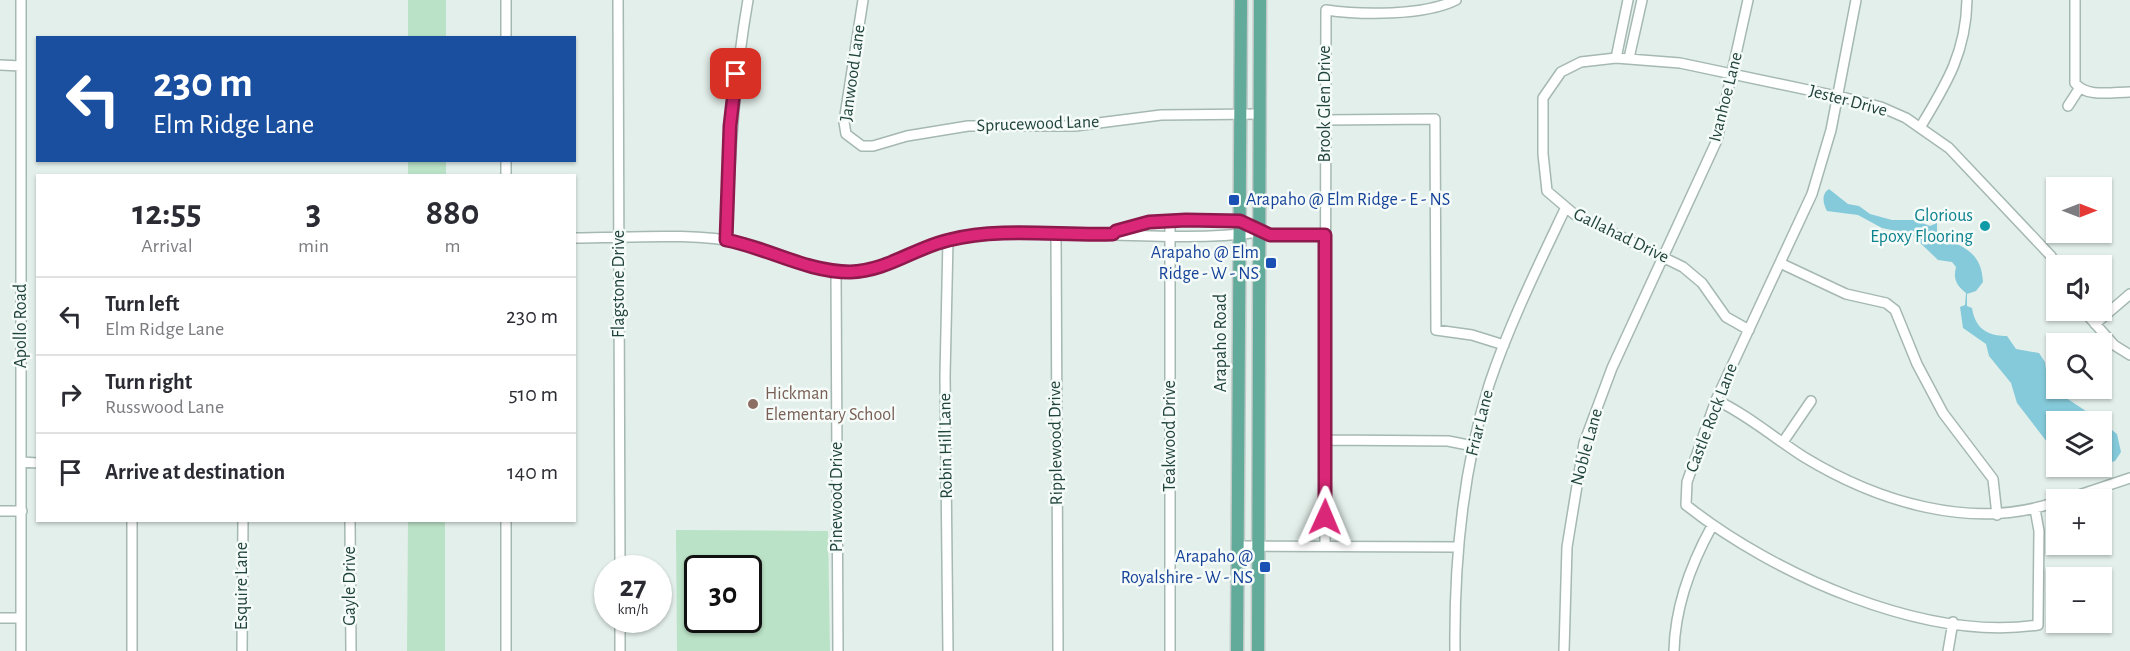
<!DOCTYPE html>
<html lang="en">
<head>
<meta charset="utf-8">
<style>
	body { margin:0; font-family:"Alegreya Sans",sans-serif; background:#f7f7f7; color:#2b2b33; height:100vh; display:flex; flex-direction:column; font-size:22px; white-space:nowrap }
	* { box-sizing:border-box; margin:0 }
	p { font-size:20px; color:#7c7c81 }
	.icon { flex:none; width:33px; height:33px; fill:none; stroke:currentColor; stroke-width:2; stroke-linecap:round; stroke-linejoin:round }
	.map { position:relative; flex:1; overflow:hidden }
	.details { position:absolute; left:36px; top:174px; width:540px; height:348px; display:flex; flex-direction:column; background:#fff; border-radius:0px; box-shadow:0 2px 4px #0004 }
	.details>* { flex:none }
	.top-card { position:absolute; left:36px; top:36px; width:540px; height:126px; border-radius:0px; box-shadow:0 2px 4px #0004; background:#1a4fa0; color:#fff; overflow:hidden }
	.needle { width:39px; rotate:90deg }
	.fabs { position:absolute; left:2046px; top:177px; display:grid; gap:12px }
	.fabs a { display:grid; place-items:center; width:66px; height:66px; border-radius:0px; background:#fff; box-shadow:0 2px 4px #0004; font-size:30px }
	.speed { position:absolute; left:594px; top:555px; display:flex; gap:12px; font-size:30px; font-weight:700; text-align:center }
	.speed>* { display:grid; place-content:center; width:78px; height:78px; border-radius:50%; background:#fff; box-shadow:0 2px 4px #0004; line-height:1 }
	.speed small { font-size:15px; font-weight:400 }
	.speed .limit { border:3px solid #111; border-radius:9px; background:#fff; color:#111 }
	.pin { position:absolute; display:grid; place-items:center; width:51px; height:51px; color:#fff; margin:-26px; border-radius:12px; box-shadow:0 3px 9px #0006 }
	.me { position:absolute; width:66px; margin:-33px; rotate:1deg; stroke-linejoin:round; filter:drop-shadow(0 0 4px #0008) }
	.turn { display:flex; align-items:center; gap:21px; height:126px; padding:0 18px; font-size:27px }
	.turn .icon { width:78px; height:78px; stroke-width:2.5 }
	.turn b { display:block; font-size:42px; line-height:51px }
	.eta { display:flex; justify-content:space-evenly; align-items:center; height:102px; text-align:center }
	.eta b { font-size:36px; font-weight:700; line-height:42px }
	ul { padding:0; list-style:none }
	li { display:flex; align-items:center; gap:18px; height:78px; padding:0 18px; border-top:2px solid #e1e1e2 }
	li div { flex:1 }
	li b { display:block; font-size:22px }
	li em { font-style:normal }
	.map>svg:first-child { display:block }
	.green { fill:#bae2c6; fill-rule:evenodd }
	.water { fill:#85cada }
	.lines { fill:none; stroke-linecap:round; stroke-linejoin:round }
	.minor-casing { stroke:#a5b8b2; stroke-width:12 }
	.major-casing { stroke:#c1cac8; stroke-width:15 }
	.minor { stroke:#fff; stroke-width:9 }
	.major { stroke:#62aa9a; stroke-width:12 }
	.route-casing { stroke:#8e194d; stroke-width:15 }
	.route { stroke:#db2777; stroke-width:10 }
	.transit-dot { fill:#1a4fb4; stroke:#f5fbf8; stroke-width:2 }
	.culture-dot { fill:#0f9aa8; stroke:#f5fbf8; stroke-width:2 }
	.education-dot { fill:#8d6e63; stroke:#f5fbf8; stroke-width:2 }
	.labels { text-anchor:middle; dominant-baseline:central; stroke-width:5; stroke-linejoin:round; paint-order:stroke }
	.street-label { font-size:18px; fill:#20433b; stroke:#f5fbf8 }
	.transit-label { font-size:18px; fill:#164399; stroke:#f5fbf8; text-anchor:end }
	.culture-label { font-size:18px; fill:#0d838f; stroke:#f5fbf8; text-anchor:end }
	.education-label { font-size:18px; fill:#785e54; stroke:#f5fbf8; text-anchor:start }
</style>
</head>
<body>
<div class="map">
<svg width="2130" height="651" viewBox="0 0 2130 651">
	<rect width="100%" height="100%" fill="#e3efea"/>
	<path class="green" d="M 408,0 L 446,0 L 446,37 L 408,37 Z
		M 408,161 L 446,161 L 446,175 L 408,175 Z
		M 408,521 L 445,521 L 445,651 L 407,651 Z
		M 676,530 L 828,531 L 830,651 L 677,651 ZM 698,568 L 748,568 L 748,620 L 698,620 Z"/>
	<path class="water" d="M 1829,189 L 1848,204 L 1859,206 L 1870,214 L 1892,220 L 1914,220 L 1930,226 L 1937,223 L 1937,233 C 1960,248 1981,248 1983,282 L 1976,291 L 1967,294 L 1967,306 L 1972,308 C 1975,328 1987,336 2007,336 L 2016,349 L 2039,353 L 2045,362 L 2048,386 L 2101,421 L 2056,422 L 2056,448 L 2047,442 L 2017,403 L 2011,383 L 1989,356 L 1986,344 L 1963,328 L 1960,307 L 1965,305 L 1966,293 C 1956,285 1953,279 1956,267 L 1952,262 L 1938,260 L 1911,234 L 1882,228 L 1858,215 L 1827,211 C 1823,204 1821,194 1829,189 Z
		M 2102,422 L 2117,434 L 2121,452 L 2115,461 L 2102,465 Z"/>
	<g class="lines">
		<g class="minor-casing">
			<path id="minor" d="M 21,0 L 21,651
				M 506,0 L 506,38
				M 618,0 L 620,568
				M 863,0 L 844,122 L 846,134 L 862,146 L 873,146 L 907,136 L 968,126 L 1075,126 L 1161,115 L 1260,114
				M 1856,0 L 1831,130 L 1812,194 L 1716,400 L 1687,482 L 1686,505 C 1773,574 1924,642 2038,625 L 2039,531 L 2035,509
				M 2075,0 L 2075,83 C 2086,98 2113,92 2130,92
				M 1616,58 L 1628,0
				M 1629,58 L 1642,0
				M 0,65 L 21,66
				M 2068,106 L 2079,89
				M 1325,120 L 1435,119 L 1436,330 L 1472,335 L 1504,345
				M 1921,126 C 1947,83 1966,52 1967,0
				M 506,160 L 506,176
				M 1113,234 L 1148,222 L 1186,220 L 1240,221 L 1270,235 L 1325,235
				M 1056,235 L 1058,651
				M 574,238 C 630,238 689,232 743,243 C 776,250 805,269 839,271 C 885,275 920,243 965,237 C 1063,225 1162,245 1260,232
				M 727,240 C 729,159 734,80 748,0
				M 948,240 L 945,376 L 948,651
				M 1780,263 L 1846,294 L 1886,303 L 1895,310 L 1917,364 L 1943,413 L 1993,479 L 1997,515
				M 836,271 L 838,651
				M 2083,310 L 2114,345 L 2130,355
				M 2095,324 L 2130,294
				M 1749,330 L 1726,317 L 1702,283 L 1683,267 L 1574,214 L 1547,191 L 1543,154 L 1543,98 L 1561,72 L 1581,62 L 1616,58 L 1680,63 L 1846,98 L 1881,107 L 1906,118 L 1949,148 L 2051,256 L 2056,266
				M 1716,400 C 1748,415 1774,438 1804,457 C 1878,502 1972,531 2056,502
				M 1326,440 L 1448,441 L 1473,446
				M 1783,442 L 1811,401
				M 21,462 L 38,463
				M 2064,500 L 2130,478
				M 0,511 L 22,511
				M 132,520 L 132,651
				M 350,520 L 351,651
				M 506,520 L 506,651
				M 1237,546 L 1458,547
				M 1325,546 L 1326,10 C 1361,15 1424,16 1456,0
				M 0,618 L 21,618
				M 620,620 L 620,651
				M 242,651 L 243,520
				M 1170,651 L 1170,221
				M 1455,651 C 1454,561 1462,472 1489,385 C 1509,325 1538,266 1565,209
				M 1564,651 L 1567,547 L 1584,443 L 1612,368 L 1717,140 L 1748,0
				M 1674,651 C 1675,607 1691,564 1712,526
				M 1948,651 L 1953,622"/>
		</g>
		<g class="major-casing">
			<path id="major" d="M 1237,651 L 1241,0
				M 1258,651 L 1260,0"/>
		</g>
		<use href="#minor" class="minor"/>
		<use href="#major" class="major"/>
	</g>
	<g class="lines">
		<g class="route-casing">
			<path id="route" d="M 736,74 L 730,126 L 726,240 C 768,248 807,272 850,272 C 887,271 914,248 949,240 C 1002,227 1059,236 1113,234 L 1116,231 L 1149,222 L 1186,220 L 1240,221 L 1270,235 L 1325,235 L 1325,517"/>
		</g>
		<use href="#route" class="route"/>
	</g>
	<g class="transit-dot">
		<rect x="1228" y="194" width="12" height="12" rx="3"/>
		<rect x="1265" y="257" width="12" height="12" rx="3"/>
		<rect x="1259" y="561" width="12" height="12" rx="3"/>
	</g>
	<circle class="culture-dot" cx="1985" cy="226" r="6"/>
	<circle class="education-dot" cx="753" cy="404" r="6"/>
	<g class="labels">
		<g class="street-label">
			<text transform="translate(853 73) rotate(-82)">Janwood Lane</text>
			<text transform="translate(1726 97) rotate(-76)">Ivanhoe Lane</text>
			<text transform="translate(1848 101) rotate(15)">Jester Drive</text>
			<text transform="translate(1325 104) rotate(-90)">Brook Glen Drive</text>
			<text transform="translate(1038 124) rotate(-2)">Sprucewood Lane</text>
			<text transform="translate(1621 236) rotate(26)">Gallahad Drive</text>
			<text transform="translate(619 284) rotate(-90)">Flagstone Drive</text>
			<text transform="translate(21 326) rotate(-90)">Apollo Road</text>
			<text transform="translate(1221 343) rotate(-90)">Arapaho Road</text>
			<text transform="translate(1712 418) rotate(-69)">Castle Rock Lane</text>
			<text transform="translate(1480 423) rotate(-76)">Friar Lane</text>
			<text transform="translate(1170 436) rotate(-90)">Teakwood Drive</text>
			<text transform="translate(1056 443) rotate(-91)">Ripplewood Drive</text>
			<text transform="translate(946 446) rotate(-91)">Robin Hill Lane</text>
			<text transform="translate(1587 447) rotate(-75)">Noble Lane</text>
			<text transform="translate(837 497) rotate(-90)">Pinewood Drive</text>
			<text transform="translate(242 586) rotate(-90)">Esquire Lane</text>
			<text transform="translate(350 586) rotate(-90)">Gayle Drive</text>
		</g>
		<g class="transit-label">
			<text x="1246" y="200" text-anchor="start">Arapaho @ Elm Ridge - E - NS</text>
			<text x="1259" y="253">Arapaho @ Elm<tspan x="1259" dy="21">Ridge - W - NS</tspan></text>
			<text x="1253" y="557">Arapaho @<tspan x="1253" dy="21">Royalshire - W - NS</tspan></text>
		</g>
		<g class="culture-label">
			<text x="1973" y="216">Glorious<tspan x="1973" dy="21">Epoxy Flooring</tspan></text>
		</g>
		<g class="education-label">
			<text x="765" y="394">Hickman<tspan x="765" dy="21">Elementary School</tspan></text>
		</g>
	</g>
</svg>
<div class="fabs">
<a><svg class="needle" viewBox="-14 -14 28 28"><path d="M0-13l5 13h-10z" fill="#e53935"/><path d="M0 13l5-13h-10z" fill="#7c7c81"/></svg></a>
<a><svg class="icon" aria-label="sound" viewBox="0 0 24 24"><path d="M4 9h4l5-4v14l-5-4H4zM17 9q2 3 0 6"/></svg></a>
<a><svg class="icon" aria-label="search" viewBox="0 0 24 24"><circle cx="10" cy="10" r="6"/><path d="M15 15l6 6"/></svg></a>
<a><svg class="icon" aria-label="layers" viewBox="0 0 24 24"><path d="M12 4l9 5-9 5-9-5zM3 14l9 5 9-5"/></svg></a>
<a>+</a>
<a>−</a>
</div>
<div class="speed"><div>27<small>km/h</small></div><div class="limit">30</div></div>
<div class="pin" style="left:736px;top:74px;background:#d93025"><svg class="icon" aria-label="arrive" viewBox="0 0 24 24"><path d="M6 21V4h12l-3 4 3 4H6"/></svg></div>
<svg class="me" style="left:1325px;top:517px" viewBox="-20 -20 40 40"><path d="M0-17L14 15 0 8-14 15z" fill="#db2777" stroke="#fff" stroke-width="4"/></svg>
<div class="top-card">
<div class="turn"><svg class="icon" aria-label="left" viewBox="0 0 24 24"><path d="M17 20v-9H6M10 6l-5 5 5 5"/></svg><div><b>230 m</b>Elm Ridge Lane</div></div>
</div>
<section class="details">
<div class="eta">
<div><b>12:55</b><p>Arrival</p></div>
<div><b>3</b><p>min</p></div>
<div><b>880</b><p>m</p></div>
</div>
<ul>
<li><svg class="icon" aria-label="left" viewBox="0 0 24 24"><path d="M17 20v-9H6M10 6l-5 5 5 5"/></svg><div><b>Turn left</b><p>Elm Ridge Lane</p></div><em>230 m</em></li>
<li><svg class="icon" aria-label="right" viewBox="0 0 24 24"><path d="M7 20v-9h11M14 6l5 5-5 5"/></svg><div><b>Turn right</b><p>Russwood Lane</p></div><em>510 m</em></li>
<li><svg class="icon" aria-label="arrive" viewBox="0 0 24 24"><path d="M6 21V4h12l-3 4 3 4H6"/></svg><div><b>Arrive at destination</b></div><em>140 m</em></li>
</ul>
</section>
</div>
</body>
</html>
